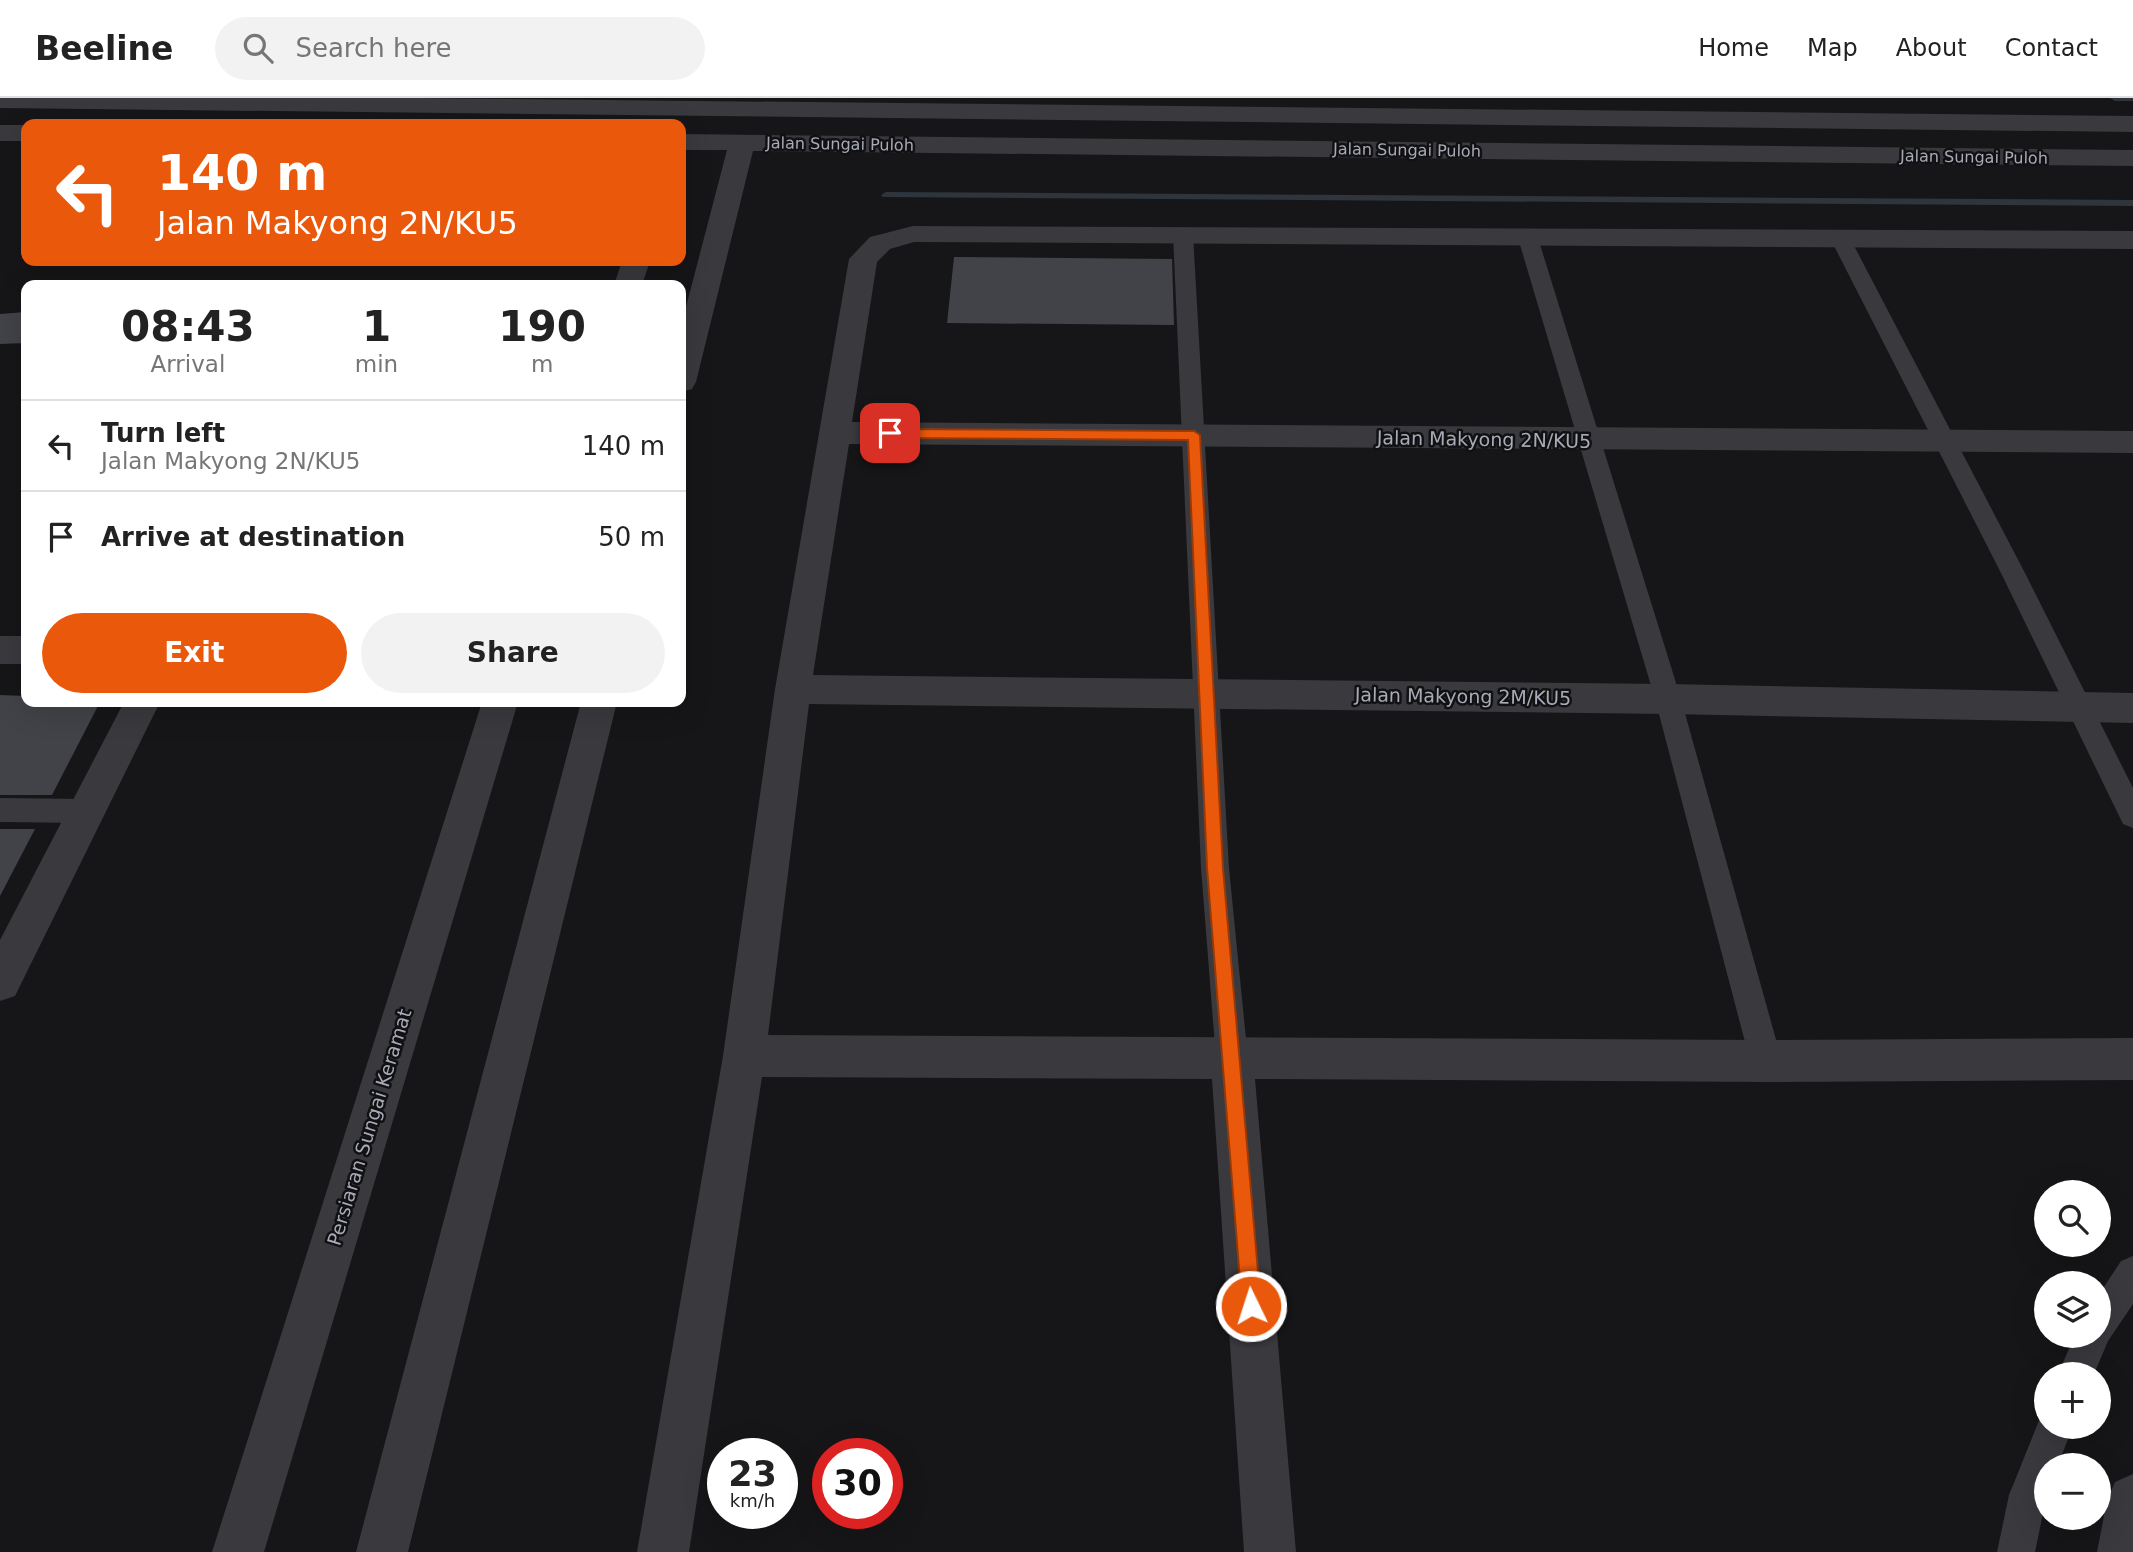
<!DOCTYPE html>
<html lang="en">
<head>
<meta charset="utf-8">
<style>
	body { margin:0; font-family:"DejaVu Sans",sans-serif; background:#f2f2f2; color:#222; height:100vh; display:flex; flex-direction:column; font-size:26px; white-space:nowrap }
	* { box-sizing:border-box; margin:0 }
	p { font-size:23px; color:#767676 }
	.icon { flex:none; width:38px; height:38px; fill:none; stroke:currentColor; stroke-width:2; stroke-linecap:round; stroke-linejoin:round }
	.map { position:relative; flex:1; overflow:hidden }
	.side { position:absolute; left:21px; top:182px; width:665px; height:427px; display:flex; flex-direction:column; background:#fff; border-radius:14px; box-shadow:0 7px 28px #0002 }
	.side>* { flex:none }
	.guide { position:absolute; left:21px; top:21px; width:665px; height:147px; border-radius:14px; box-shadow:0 7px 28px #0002; background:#ea580c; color:#fff; overflow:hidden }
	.controls { position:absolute; left:2034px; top:1082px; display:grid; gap:14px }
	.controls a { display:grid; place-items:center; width:77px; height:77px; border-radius:50%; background:#fff; box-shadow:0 7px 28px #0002; font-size:35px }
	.speed { position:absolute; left:707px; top:1340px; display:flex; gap:14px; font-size:35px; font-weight:700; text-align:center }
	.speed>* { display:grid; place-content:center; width:91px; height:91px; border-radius:50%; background:#fff; box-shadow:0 7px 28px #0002; line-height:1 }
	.speed small { font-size:18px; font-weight:400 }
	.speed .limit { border:10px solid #d22; background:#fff; color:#111 }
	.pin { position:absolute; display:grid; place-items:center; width:60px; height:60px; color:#fff; margin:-30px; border-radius:14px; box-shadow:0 4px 10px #0006 }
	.me { position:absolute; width:77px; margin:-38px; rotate:356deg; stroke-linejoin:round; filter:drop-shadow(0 0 5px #0008) }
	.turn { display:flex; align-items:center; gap:24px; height:147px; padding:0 21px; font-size:32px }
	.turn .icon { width:91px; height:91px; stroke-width:2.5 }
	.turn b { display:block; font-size:49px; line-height:60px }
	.eta { display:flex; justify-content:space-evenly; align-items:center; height:119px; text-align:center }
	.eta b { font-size:42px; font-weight:700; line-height:49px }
	.button { display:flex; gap:14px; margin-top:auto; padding:14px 21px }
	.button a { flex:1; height:80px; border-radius:42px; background:#ea580c; color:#fff; font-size:28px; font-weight:700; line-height:80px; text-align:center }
	.button a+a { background:#f2f2f2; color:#222 }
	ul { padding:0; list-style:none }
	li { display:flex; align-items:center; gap:21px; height:91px; padding:0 21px; border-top:2px solid #e0e0e0 }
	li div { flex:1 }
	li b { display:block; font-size:26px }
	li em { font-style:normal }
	header { display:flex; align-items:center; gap:42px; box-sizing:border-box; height:98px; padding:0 35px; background:#fff; border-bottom:2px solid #e0e0e0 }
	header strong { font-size:33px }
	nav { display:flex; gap:38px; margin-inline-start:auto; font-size:24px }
	.search { width:490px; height:63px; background:#f2f2f2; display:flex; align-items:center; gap:18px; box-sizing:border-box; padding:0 24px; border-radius:38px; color:#767676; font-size:26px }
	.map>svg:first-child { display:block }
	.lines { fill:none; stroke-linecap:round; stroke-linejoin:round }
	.stream { fill:#2e353d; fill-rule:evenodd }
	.building { fill:#424348 }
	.service { fill:#39393e; fill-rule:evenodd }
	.minor { fill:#39393e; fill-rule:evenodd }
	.tertiary { fill:#39393e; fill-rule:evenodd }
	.route { fill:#ea580c; stroke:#983908; stroke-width:2 }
	.labels { text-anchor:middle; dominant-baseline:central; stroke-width:5; stroke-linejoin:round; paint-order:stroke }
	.far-street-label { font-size:16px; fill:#a8abb7; stroke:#111113 }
	.street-label { font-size:19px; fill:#a8abb7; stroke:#111113 }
</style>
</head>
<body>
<header>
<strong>Beeline</strong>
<div class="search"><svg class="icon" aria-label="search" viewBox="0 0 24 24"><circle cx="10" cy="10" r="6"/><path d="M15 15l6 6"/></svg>Search here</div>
<nav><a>Home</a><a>Map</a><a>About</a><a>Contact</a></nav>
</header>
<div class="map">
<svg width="2133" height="1454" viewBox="0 0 2133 1454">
	<rect width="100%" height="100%" fill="#161618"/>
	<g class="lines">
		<path class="stream" d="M 2110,0 L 2133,0 L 2133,3 L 2115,3 Z
			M 886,94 L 2133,102 L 2133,108 L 883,99 L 881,97 Z"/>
	</g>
	<path class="building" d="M 954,159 L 1172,161 L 1174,227 L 947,225 Z
		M 26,214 L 26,245 L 0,246 L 0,216 Z
		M 0,597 L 26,598 L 26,604 L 100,604 L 52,697 L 0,697 Z
		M 0,731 L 35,731 L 0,798 Z"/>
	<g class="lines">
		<path class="service" d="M 1183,130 L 1190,132 L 1193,136 L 1229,770 L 1248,961 L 1243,972 L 1232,976 L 1221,972 L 1216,961 L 1201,770 L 1173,136 L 1176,132 Z
			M 1528,134 L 1535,136 L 1538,140 L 1681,601 L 1782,963 L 1777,974 L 1766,978 L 1755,974 L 1750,963 L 1655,601 L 1518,140 L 1521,136 Z
			M 1841,136 L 1848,138 L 1851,142 L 2025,475 L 2133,690 L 2133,730 L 2123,726 L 2001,475 L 1831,142 L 1834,138 Z
			M 0,700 L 87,701 L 97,705 L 101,713 L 97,721 L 87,725 L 0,724 Z
			M 2133,1158 L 2133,1206 L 2108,1243 L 2094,1276 L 2058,1276 L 2075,1237 L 2098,1237 L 2098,1198 L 2121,1163 Z
			M 2046,1314 L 2046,1328 L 2073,1328 L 2058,1367 L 2046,1367 L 2046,1401 L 2035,1454 L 1997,1454 L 2009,1397 L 2042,1315 Z"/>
		<path class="minor" d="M 913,128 L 2133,133 L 2133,151 L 914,144 L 890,151 L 877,164 L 852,324 L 2133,333 L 2133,355 L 849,346 L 813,577 L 1668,586 L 2133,595 L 2133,625 L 1668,616 L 809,606 L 768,937 L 1766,942 L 2133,940 L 2133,982 L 1766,984 L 1255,981 L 1296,1454 L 1244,1454 L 1212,981 L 762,979 L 689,1454 L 637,1454 L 723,958 L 775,591 L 849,161 L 870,139 Z
			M 0,538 L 26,538 L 26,566 L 0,566 Z
			M 124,604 L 160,604 L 15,898 L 0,903 L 0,842 Z
			M 2133,1376 L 2133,1454 L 2097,1454 L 2107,1402 L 2115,1384 Z"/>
		<path class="tertiary" d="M 0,0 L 418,0 L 2133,18 L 2133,34 L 0,10 Z
			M 0,27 L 26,27 L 26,43 L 0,43 Z
			M 681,36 L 2133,52 L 2133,68 L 753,53 L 696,284 L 692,291 L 681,294 L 681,228 L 727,52 L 681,52 Z
			M 622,163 L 650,163 L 642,187 L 614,187 Z
			M 482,604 L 518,604 L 264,1454 L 212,1454 Z
			M 581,604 L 617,604 L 408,1454 L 356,1454 Z"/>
	</g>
	<path class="route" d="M 890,331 L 1194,333 L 1200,337 L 1223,770 L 1261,1208 L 1258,1214 L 1251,1217 L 1244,1214 L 1242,1208 L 1207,770 L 1188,342 L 890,340 L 884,335 Z"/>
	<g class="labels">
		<g class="far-street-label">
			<text transform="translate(840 46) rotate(1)">Jalan Sungai Puloh</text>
			<text transform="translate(1407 52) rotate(1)">Jalan Sungai Puloh</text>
			<text transform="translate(1974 59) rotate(1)">Jalan Sungai Puloh</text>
		</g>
		<g class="street-label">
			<text transform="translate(1484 341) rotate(1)">Jalan Makyong 2N/KU5</text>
			<text transform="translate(1463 598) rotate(1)">Jalan Makyong 2M/KU5</text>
			<text transform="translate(369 1029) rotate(-73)">Persiaran Sungai Keramat</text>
		</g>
	</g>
</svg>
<div class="controls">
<a><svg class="icon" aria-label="search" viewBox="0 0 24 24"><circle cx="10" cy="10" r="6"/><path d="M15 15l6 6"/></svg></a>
<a><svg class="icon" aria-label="layers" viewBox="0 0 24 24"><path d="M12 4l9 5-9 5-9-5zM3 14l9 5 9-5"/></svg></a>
<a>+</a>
<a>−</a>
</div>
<div class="speed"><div>23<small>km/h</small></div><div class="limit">30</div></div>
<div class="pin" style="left:890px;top:335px;background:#d93025"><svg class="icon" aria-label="arrive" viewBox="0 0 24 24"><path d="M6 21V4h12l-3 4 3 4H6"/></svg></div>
<svg class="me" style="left:1251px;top:1208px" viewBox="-20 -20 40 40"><circle r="17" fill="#ea580c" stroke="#fff" stroke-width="3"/><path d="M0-11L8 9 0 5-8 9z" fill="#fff"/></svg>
<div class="guide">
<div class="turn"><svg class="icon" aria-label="left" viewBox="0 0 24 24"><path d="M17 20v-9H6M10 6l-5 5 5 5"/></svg><div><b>140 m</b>Jalan Makyong 2N/KU5</div></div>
</div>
<section class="side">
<div class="eta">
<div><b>08:43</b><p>Arrival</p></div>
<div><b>1</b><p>min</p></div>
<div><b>190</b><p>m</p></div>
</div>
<ul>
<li><svg class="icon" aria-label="left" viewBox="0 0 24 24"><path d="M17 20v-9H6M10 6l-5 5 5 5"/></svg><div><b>Turn left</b><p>Jalan Makyong 2N/KU5</p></div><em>140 m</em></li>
<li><svg class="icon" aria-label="arrive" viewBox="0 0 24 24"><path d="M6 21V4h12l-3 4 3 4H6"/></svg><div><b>Arrive at destination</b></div><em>50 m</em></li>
</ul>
<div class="button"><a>Exit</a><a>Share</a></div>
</section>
</div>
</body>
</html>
